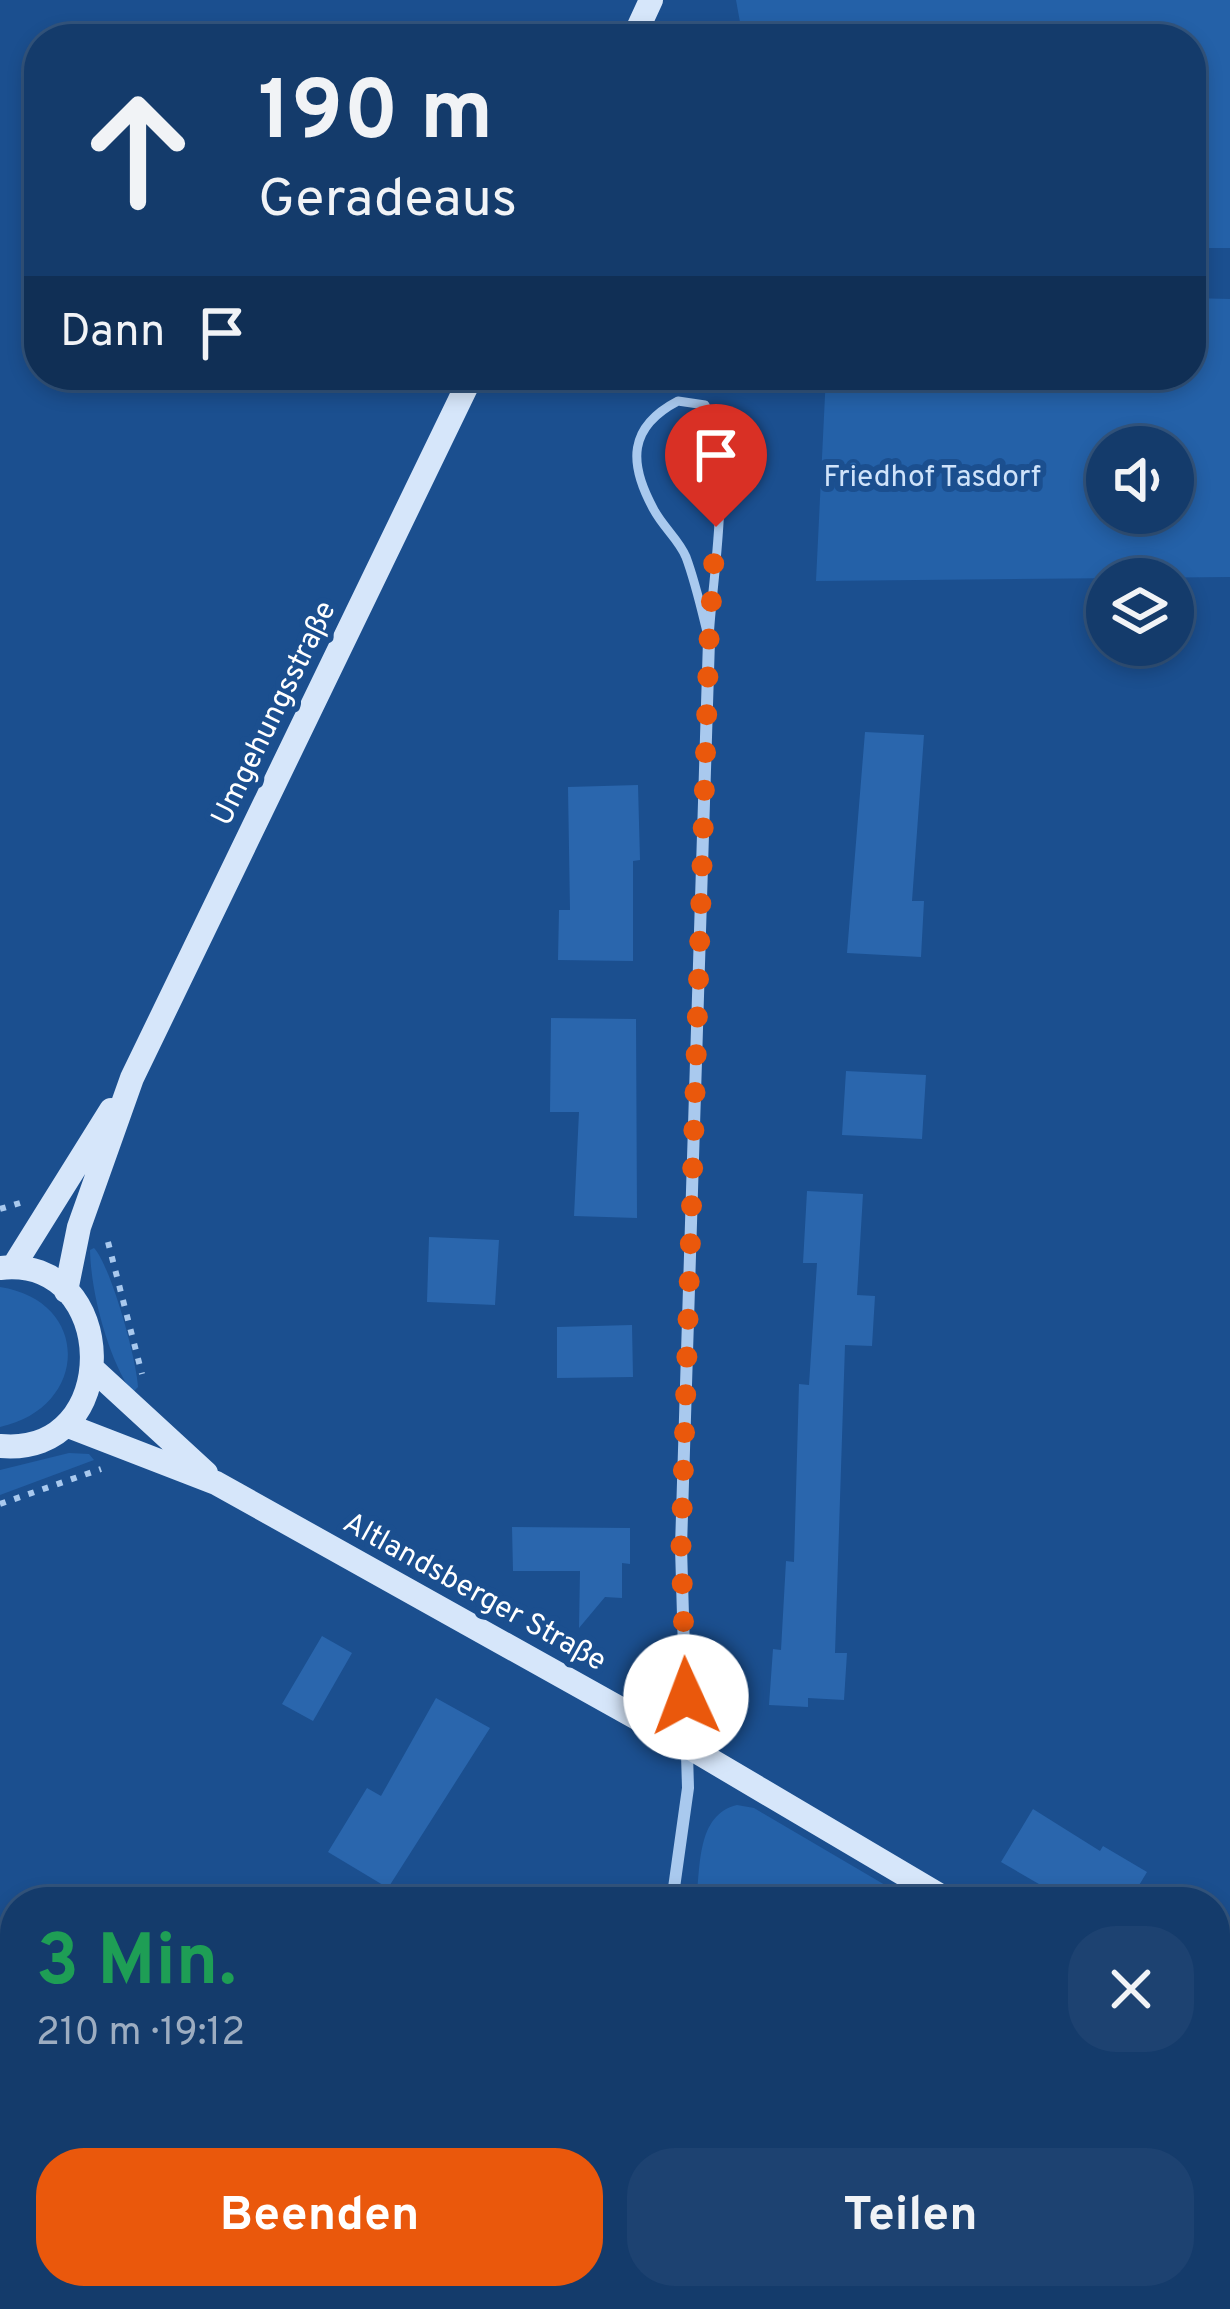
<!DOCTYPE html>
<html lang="de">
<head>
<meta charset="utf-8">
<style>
	body { margin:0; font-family:Overpass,sans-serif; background:#1d4271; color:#f1f3f6; height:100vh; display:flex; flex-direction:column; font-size:45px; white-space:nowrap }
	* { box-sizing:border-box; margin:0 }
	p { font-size:39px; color:#9dadc1 }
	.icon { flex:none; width:66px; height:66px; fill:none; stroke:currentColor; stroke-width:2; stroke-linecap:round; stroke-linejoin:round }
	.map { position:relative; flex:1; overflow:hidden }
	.details { position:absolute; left:0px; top:1887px; width:1230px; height:423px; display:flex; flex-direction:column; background:#143b6b; border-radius:48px 48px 0 0; box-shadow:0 6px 18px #0003,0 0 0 3px #33557e }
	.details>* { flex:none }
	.top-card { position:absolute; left:24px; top:24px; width:1182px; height:366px; border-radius:48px; box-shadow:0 6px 18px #0003,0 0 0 3px #33557e; background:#143b6b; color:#f1f3f6; overflow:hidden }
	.tools { position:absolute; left:1086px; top:426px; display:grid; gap:24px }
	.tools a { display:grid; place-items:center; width:108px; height:108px; border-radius:50%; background:#143b6b; box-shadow:0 6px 18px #0003,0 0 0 3px #33557e; font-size:60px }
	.pin { position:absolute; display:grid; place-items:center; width:102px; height:102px; color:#fff; margin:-123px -51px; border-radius:50% 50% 50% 0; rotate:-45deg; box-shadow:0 0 12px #0007 }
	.pin .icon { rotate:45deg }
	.me { position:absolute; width:132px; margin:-66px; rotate:358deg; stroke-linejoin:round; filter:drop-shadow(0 0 9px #0008) }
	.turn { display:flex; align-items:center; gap:42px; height:252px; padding:0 36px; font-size:54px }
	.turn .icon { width:156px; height:156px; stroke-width:2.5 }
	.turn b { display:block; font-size:84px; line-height:102px }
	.then { display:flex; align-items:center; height:114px; padding:0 36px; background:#0003; gap:24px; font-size:45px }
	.round { display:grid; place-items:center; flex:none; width:126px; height:126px; border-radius:48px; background:#1d4271 }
	.overview { display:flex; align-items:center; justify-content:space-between; height:204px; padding:0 36px }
	h1 { font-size:72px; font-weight:700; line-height:90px; color:#1e9e55 }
	.action { display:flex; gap:24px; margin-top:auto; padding:24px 36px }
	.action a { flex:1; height:138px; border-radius:48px; background:#ea580c; color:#fff; font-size:48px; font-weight:700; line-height:138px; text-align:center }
	.action a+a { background:#1d4271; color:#f1f3f6 }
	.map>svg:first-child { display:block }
	.green { fill:#2461a8; fill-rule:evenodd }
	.building { fill:#2a66ad }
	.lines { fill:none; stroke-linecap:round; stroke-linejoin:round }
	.path { stroke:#a9c9ee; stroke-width:6; stroke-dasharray:6 9; stroke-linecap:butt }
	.service { stroke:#a9c9ee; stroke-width:9 }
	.minor { stroke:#a9c9ee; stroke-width:12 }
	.secondary { stroke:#d6e6fa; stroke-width:24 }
	.route { stroke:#ea580c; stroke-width:21; stroke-dasharray:0 37.8 }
	.labels { text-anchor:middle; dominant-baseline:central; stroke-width:12; stroke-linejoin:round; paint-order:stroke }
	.park-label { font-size:30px; fill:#cfe3fa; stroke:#1b4f8f }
	.street-label { font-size:30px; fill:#fff; stroke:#1b4f8f }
</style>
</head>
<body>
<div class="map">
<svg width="1230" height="2309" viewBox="0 0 1230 2309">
	<rect width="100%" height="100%" fill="#1b4f8f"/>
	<path class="green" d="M 736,0 L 1230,0 L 1230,248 L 1191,248 L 1191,39 L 743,39 Z
		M 1191,298 L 1230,299 L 1230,577 L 816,581 L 826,375 L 1191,375 ZM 1107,447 L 1173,447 L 1173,513 L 1107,513 Z
		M 94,1248 C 111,1266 137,1361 138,1387 L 132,1393 C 108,1357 91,1294 90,1250 Z
		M 0,1287 C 92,1301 89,1408 0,1427 Z
		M 69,1453 L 89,1454 L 94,1460 L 0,1495 L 0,1470 Z
		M 737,1805 L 754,1808 L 914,1902 L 696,1902 C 701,1867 696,1815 737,1805 Z"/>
	<path class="building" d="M 865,732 L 924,735 L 912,901 L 924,901 L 921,957 L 847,953 Z
		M 638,785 L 640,860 L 633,861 L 633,961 L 558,960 L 559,910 L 570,910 L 568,787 Z
		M 551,1018 L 636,1019 L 637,1218 L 574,1216 L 579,1112 L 550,1112 Z
		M 846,1071 L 926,1075 L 922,1139 L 842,1135 Z
		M 807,1191 L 863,1194 L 857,1295 L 875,1296 L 872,1346 L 845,1345 L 835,1653 L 847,1653 L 844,1700 L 808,1698 L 808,1707 L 769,1705 L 773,1649 L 781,1650 L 786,1561 L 794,1562 L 799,1384 L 809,1385 L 817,1263 L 803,1263 Z
		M 429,1237 L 499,1240 L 495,1305 L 427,1302 Z
		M 632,1325 L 633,1377 L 557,1378 L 557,1327 Z
		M 512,1527 L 630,1528 L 630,1564 L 622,1563 L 622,1598 L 605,1597 L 579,1628 L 580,1571 L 513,1571 Z
		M 322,1636 L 352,1653 L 313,1721 L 282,1704 Z
		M 436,1698 L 490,1728 L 388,1888 L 328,1852 L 367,1788 L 381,1796 Z
		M 1033,1809 L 1100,1851 L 1103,1846 L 1147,1872 L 1129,1902 L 1070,1902 L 1001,1862 Z"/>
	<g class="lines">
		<path class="path" d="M 0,1209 L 20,1203
			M 108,1242 L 142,1374
			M 0,1504 L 101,1469"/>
		<path class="service" d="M 678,401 L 705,405 C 735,465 712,572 709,640 C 702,612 696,584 686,557 C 679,540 663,527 654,510 C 628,463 628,427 678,401 Z"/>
		<path class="minor" d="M 672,1902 L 688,1788 L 681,1547 L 709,640
			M 77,2309 L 112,2295
			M 567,2309 L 572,2295"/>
		<path class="secondary" d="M 633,39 L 651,0
			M 13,1267 L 111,1110
			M 0,1268 C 120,1254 125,1458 0,1446
			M 66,1291 L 79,1227 L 132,1078 L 472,375
			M 94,1370 L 206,1473
			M 66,1425 L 216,1483 L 687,1746 L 951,1902
			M 1215,2006 L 1230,2005"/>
	</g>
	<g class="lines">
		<path class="route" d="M 686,1697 L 681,1547 L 709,640 L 716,527"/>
	</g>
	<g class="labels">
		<g class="park-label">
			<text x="932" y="478">Friedhof Tasdorf</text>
		</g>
		<g class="street-label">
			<text transform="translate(275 714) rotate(-64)">Umgehungsstraße</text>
			<text transform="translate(474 1593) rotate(29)">Altlandsberger Straße</text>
		</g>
	</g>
</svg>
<div class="tools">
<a><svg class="icon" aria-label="sound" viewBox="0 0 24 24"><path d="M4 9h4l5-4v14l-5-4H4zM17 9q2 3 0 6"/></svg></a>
<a><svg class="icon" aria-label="layers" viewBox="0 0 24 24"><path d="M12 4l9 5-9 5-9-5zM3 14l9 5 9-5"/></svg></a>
</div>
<div class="pin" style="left:716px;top:527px;background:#d93025"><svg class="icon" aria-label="arrive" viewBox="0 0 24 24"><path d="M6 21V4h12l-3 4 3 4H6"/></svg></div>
<svg class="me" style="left:686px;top:1697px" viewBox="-20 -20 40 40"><circle r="19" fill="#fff"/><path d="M0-13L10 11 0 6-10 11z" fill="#ea580c"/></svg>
<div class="top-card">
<div class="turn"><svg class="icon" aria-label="ahead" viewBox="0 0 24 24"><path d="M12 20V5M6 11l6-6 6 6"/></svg><div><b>190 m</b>Geradeaus</div></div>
<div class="then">Dann<svg class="icon" aria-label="arrive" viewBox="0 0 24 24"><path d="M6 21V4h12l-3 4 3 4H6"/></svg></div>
</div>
<section class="details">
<div class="overview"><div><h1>3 Min.</h1><p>210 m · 19:12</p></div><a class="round"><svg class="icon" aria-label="close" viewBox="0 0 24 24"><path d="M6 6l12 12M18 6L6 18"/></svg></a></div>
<div class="action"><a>Beenden</a><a>Teilen</a></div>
</section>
</div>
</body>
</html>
